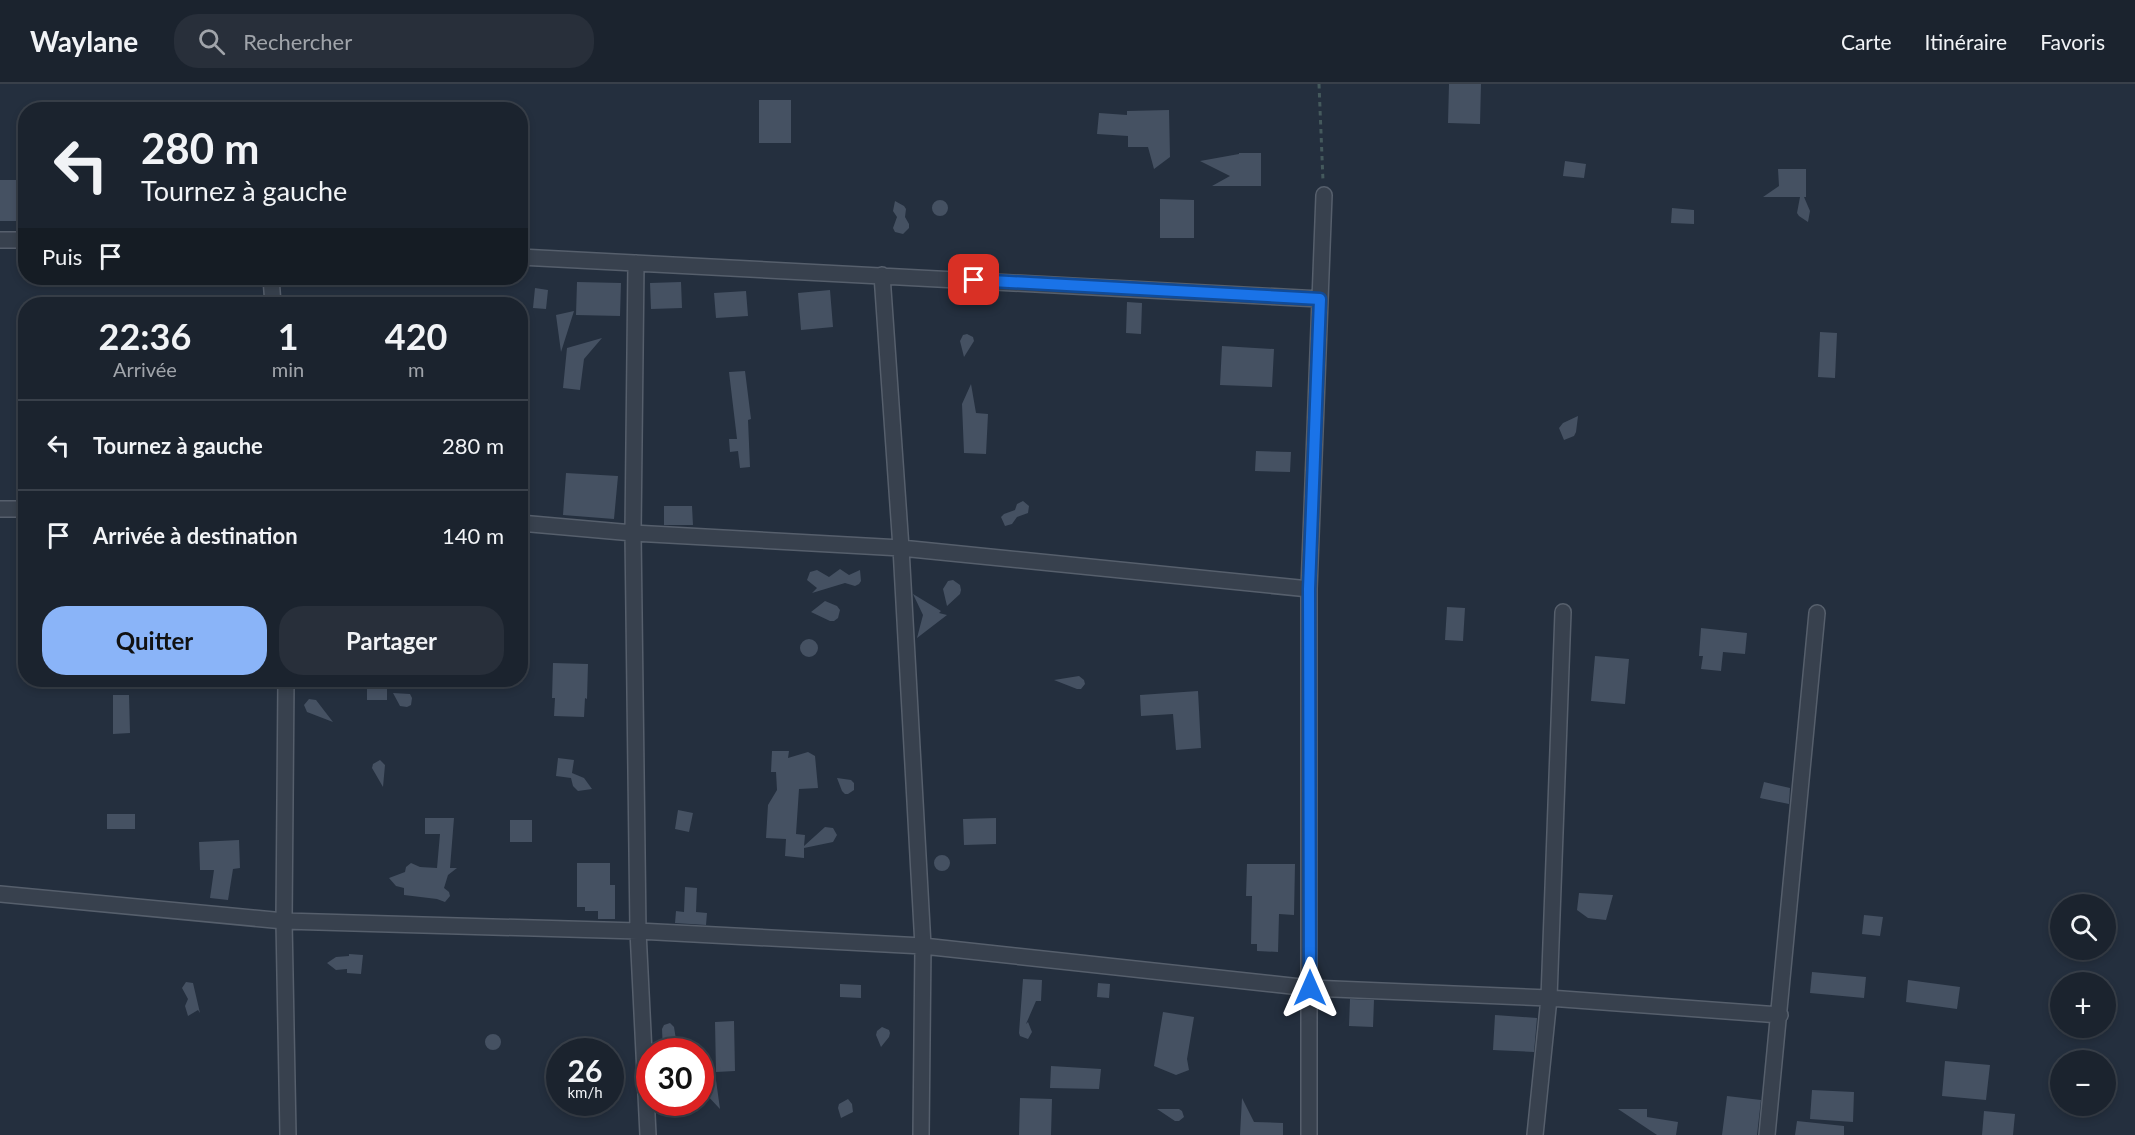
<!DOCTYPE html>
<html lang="fr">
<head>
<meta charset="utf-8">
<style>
	body { margin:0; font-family:Lato,sans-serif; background:#282f3a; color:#f1f3f6; height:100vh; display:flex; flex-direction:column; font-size:22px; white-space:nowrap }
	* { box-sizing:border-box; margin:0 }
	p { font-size:20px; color:#a0a4aa }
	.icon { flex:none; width:33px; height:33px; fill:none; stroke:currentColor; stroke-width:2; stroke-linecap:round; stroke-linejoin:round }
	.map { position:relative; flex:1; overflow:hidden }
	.side { position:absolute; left:18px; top:213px; width:510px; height:390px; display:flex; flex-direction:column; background:#1b232e; border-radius:24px; box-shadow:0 3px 9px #0003,0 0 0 2px #39404a }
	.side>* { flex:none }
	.banner { position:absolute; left:18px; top:18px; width:510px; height:183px; border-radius:24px; box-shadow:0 3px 9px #0003,0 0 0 2px #39404a; background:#1b232e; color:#f1f3f6; overflow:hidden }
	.tools { position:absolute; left:2050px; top:810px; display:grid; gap:12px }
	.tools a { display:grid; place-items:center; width:66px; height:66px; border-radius:50%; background:#1b232e; box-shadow:0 3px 9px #0003,0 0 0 2px #39404a; font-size:30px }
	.speed { position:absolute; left:546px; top:954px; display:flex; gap:12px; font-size:30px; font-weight:700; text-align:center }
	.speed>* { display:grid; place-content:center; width:78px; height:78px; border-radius:50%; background:#1b232e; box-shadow:0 3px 9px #0003,0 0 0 2px #39404a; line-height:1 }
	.speed small { font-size:15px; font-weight:400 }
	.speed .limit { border:9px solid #d22; background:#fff; color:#111 }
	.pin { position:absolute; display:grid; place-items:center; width:51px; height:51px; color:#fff; margin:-26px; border-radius:12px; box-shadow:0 3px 9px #0006 }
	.me { position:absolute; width:66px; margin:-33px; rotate:0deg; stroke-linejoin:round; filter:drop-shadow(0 0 4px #0008) }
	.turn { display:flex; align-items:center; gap:21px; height:126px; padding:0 24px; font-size:27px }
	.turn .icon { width:78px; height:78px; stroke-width:2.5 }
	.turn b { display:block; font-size:42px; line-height:51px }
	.then { display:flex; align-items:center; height:57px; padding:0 24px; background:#0003; gap:12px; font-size:22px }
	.eta { display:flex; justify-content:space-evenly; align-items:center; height:102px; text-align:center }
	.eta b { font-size:36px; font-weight:700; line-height:42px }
	.button { display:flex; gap:12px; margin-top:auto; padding:12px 24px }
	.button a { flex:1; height:69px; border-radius:24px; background:#8ab4f8; color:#111; font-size:24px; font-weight:700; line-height:69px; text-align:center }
	.button a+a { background:#282f3a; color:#f1f3f6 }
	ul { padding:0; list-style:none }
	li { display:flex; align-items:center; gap:18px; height:90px; padding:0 24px; border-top:2px solid #39404a }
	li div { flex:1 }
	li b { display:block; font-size:22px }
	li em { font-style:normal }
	header { display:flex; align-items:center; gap:36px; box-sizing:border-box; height:84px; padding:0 30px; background:#1b232e; border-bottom:2px solid #39404a }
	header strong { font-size:28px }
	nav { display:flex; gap:33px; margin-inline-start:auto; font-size:21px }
	.search { width:420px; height:54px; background:#282f3a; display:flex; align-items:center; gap:15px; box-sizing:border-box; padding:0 21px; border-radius:24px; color:#a0a4aa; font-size:22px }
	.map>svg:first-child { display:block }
	.building { fill:#455162 }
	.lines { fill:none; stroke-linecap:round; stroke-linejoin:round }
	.street-casing { stroke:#565f6c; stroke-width:18 }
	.path { stroke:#44595c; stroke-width:3; stroke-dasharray:4.5 4.5; stroke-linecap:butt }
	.street { stroke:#38414e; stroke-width:15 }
	.route-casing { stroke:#114b97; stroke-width:15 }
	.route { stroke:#1a73e8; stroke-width:10 }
</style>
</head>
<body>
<header>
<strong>Waylane</strong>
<div class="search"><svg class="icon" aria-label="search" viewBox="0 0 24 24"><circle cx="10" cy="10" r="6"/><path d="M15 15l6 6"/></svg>Rechercher</div>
<nav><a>Carte</a><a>Itinéraire</a><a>Favoris</a></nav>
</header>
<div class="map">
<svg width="2135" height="1051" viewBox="0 0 2135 1051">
	<rect width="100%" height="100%" fill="#242f3e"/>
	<path class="building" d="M 1449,0 L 1481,0 L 1480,40 L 1448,39 Z
		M 759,16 L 791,16 L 791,59 L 759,59 Z
		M 1169,26 L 1170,73 L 1154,85 L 1148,63 L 1128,63 L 1128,52 L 1097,50 L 1099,29 L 1127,31 L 1127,27 Z
		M 1239,69 L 1261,69 L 1261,102 L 1212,102 L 1230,92 L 1200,77 L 1239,70 Z
		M 1565,77 L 1586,80 L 1584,94 L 1563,92 Z
		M 1778,85 L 1806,85 L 1806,113 L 1804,113 L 1810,127 L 1808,138 L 1799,132 L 1797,129 L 1800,113 L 1763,113 L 1779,102 Z
		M 0,96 L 17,96 L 16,137 L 0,137 Z
		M 1160,115 L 1194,116 L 1194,154 L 1160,154 Z
		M932 124a8 8 0 1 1 16 0a8 8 0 1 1-16 0Z
		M 895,117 L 904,122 L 906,125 L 905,133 L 909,140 L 909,144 L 903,150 L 895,148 L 893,144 L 897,133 L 893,127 Z
		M 1672,124 L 1694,126 L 1694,140 L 1671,139 Z
		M 577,198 L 621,199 L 620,232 L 576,231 Z
		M 681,198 L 682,224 L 651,225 L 650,199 Z
		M 535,204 L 548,206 L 546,225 L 533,224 Z
		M 830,206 L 833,243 L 801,246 L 798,209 Z
		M 746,207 L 748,232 L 716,234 L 714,209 Z
		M 1127,218 L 1142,219 L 1141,250 L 1126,249 Z
		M 574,227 L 561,268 L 556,231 Z
		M 1820,248 L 1837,249 L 1835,294 L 1818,293 Z
		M 967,250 L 973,253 L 974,257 L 964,273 L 960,257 L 963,251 Z
		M 602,254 L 584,275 L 580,306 L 563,304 L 567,264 Z
		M 1222,262 L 1274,265 L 1272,303 L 1220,301 Z
		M 745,287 L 751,335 L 748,336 L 750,383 L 740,384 L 738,367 L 730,368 L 729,355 L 737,355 L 729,288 Z
		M 971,300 L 976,329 L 988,330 L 986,370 L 964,369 L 962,320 Z
		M 1578,332 L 1576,348 L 1574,352 L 1564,356 L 1559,344 L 1563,339 Z
		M 1256,367 L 1291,368 L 1290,388 L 1255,387 Z
		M 566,389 L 618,392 L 614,435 L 563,431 Z
		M 1023,417 L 1029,422 L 1028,429 L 1017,433 L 1012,440 L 1005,442 L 1001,433 L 1004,430 L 1015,426 L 1017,420 Z
		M 664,422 L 692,422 L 693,441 L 664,441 Z
		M 840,485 L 849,491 L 860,486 L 861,497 L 859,500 L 855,502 L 845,499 L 812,509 L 817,504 L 807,496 L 810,488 L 817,486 L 829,493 Z
		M 953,496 L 960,501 L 961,506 L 960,510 L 947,522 L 943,505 L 948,497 Z
		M 913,510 L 941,527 L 939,529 L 947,531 L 917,554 L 923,531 Z
		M 825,517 L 837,522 L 840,526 L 838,534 L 834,537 L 830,537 L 811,528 Z
		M 1447,523 L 1465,524 L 1463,557 L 1445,556 Z
		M 1701,544 L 1747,549 L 1745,570 L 1723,568 L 1721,587 L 1701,585 L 1703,572 L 1699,572 Z
		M800 564a9 9 0 1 1 18 0a9 9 0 1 1-18 0Z
		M 1595,572 L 1629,575 L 1625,620 L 1591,617 Z
		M 553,579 L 588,580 L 587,615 L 585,614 L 584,633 L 554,632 L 555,614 L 552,614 Z
		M 1079,592 L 1084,596 L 1085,600 L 1081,605 L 1077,605 L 1054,596 Z
		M 367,596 L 387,596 L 387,616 L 367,616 Z
		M 1198,607 L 1201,664 L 1176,666 L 1173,630 L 1141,632 L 1140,611 Z
		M 393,609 L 410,610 L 412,614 L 411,621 L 407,623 L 400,622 Z
		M 113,611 L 129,611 L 130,649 L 113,650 Z
		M 309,615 L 316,616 L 333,638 L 307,628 L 304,621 Z
		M 772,667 L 789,667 L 788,674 L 808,668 L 815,672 L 818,704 L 799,705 L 796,750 L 805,751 L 804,762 L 825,743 L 833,744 L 837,751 L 833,758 L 804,764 L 804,774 L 785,772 L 786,755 L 766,754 L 768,721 L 777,706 L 776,688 L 771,688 Z
		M 558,674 L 574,676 L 572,689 L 584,694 L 592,705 L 578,707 L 573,702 L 571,694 L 556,692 Z
		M 380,676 L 385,681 L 383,703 L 372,684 L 373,680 Z
		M 837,694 L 851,696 L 854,699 L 854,706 L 848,710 L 845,710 L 842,707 Z
		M 1764,698 L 1790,704 L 1789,720 L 1760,714 Z
		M 678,726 L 693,729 L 689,748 L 675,745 Z
		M 107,730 L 135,730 L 135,745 L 107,745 Z
		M 425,734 L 454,734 L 450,784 L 457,784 L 448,791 L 444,804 L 449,808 L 450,812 L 445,818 L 437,815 L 404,811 L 404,804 L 396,802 L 389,794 L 405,788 L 406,783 L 411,779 L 420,783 L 437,784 L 440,750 L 425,750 Z
		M 996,734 L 996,760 L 964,761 L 963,735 Z
		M 510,736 L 532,736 L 532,758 L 510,758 Z
		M 239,756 L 240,784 L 233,785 L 228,816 L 210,814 L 214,786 L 200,786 L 199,758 Z
		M934 779a8 8 0 1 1 16 0a8 8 0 1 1-16 0Z
		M 577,779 L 610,779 L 610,801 L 615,801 L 615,835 L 598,835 L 598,827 L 585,827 L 585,823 L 577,823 Z
		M 1247,780 L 1295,780 L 1294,831 L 1279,830 L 1278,868 L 1257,867 L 1257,860 L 1251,860 L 1252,812 L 1246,812 Z
		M 685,803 L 697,804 L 696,828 L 707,829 L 706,841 L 675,839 L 676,827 L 684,828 Z
		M 1579,809 L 1613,811 L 1606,836 L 1588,834 L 1577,826 Z
		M 1864,831 L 1883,833 L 1880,852 L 1862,850 Z
		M 349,870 L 363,871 L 361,890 L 347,889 L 347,885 L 336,886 L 327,879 L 336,873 L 349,872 Z
		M 1812,888 L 1866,893 L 1864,914 L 1810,909 Z
		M 1023,895 L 1042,896 L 1041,917 L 1036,917 L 1026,940 L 1028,938 L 1032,948 L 1028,955 L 1020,952 L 1019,949 Z
		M 1908,896 L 1960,903 L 1957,925 L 1906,918 Z
		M 186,898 L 193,899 L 200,929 L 198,926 L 188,932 L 185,922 L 188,915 L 182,904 Z
		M 1098,899 L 1110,900 L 1109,914 L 1097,913 Z
		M 840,900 L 861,901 L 861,914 L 840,913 Z
		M 1350,915 L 1374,916 L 1373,943 L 1349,942 Z
		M 1163,928 L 1194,933 L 1187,975 L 1189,986 L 1176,991 L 1154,982 Z
		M 1495,931 L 1537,934 L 1534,968 L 1493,966 Z
		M 734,937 L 735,987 L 716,988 L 715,938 Z
		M 670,939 L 674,943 L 678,968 L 663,968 L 662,945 L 664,941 Z
		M 882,943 L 889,946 L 890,949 L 889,953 L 881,963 L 876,951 L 877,947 Z
		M485 958a8 8 0 1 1 16 0a8 8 0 1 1-16 0Z
		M 1945,977 L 1990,981 L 1986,1016 L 1942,1012 Z
		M 1051,982 L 1101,985 L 1099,1005 L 1050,1004 Z
		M 715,989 L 720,1025 L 704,1008 Z
		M 1812,1006 L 1854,1008 L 1853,1038 L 1810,1035 Z
		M 1727,1012 L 1761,1016 L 1757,1051 L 1722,1051 Z
		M 1020,1014 L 1052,1015 L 1051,1051 L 1019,1051 Z
		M 1242,1014 L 1254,1038 L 1283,1039 L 1283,1051 L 1240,1051 Z
		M 848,1015 L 852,1020 L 853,1028 L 841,1034 L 838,1024 L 839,1020 Z
		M 1157,1025 L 1179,1025 L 1182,1027 L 1184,1033 L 1179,1037 L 1175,1037 Z
		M 1618,1025 L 1647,1025 L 1647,1033 L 1678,1038 L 1676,1051 L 1657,1051 Z
		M 1984,1027 L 2015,1030 L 2013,1051 L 1982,1051 Z
		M 1797,1037 L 1844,1042 L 1844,1051 L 1795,1051 Z"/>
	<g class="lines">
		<g class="street-casing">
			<path id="street" d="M 0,156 L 26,156
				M 520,173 L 1320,215
				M 636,179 L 633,449 L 638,847 L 648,1051
				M 882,191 L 901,464 L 923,862 L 921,1051
				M 271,194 L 273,220
				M 0,425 L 26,425
				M 520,439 L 633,449 L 901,464 L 1309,505
				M 286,596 L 284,837 L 288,1051
				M 0,810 L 284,837 L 638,847 L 923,862 L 1310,904 L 1549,914 L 1780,931
				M 1309,1051 L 1309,505 L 1324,111
				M 1535,1051 L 1549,914 L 1563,528
				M 1767,1051 L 1817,529"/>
		</g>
		<path class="path" d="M 1319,0 L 1323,97"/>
		<use href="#street" class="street"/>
	</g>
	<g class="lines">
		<g class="route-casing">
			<path id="route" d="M 974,196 L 1320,215 L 1309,505 L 1310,904"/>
		</g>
		<use href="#route" class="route"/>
	</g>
</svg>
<div class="tools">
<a><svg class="icon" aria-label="search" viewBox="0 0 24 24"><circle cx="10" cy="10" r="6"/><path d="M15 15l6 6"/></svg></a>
<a>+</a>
<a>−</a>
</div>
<div class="speed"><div>26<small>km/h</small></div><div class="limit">30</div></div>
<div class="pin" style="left:974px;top:196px;background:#d93025"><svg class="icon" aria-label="arrive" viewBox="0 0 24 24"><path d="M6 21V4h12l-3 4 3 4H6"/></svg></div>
<svg class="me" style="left:1310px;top:904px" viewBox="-20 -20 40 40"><path d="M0-17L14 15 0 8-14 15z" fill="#1a73e8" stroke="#fff" stroke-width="4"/></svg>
<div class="banner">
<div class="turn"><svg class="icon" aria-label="left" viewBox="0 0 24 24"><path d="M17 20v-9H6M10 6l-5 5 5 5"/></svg><div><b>280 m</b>Tournez à gauche</div></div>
<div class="then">Puis<svg class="icon" aria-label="arrive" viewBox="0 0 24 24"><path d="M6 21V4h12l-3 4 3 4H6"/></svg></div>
</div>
<section class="side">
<div class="eta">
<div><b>22:36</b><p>Arrivée</p></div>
<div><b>1</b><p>min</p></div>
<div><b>420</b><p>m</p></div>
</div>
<ul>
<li><svg class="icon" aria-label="left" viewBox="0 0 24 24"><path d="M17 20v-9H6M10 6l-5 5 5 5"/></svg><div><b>Tournez à gauche</b></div><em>280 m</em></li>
<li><svg class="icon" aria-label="arrive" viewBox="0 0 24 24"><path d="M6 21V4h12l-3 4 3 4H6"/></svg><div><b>Arrivée à destination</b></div><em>140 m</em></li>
</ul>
<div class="button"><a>Quitter</a><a>Partager</a></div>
</section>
</div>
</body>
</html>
